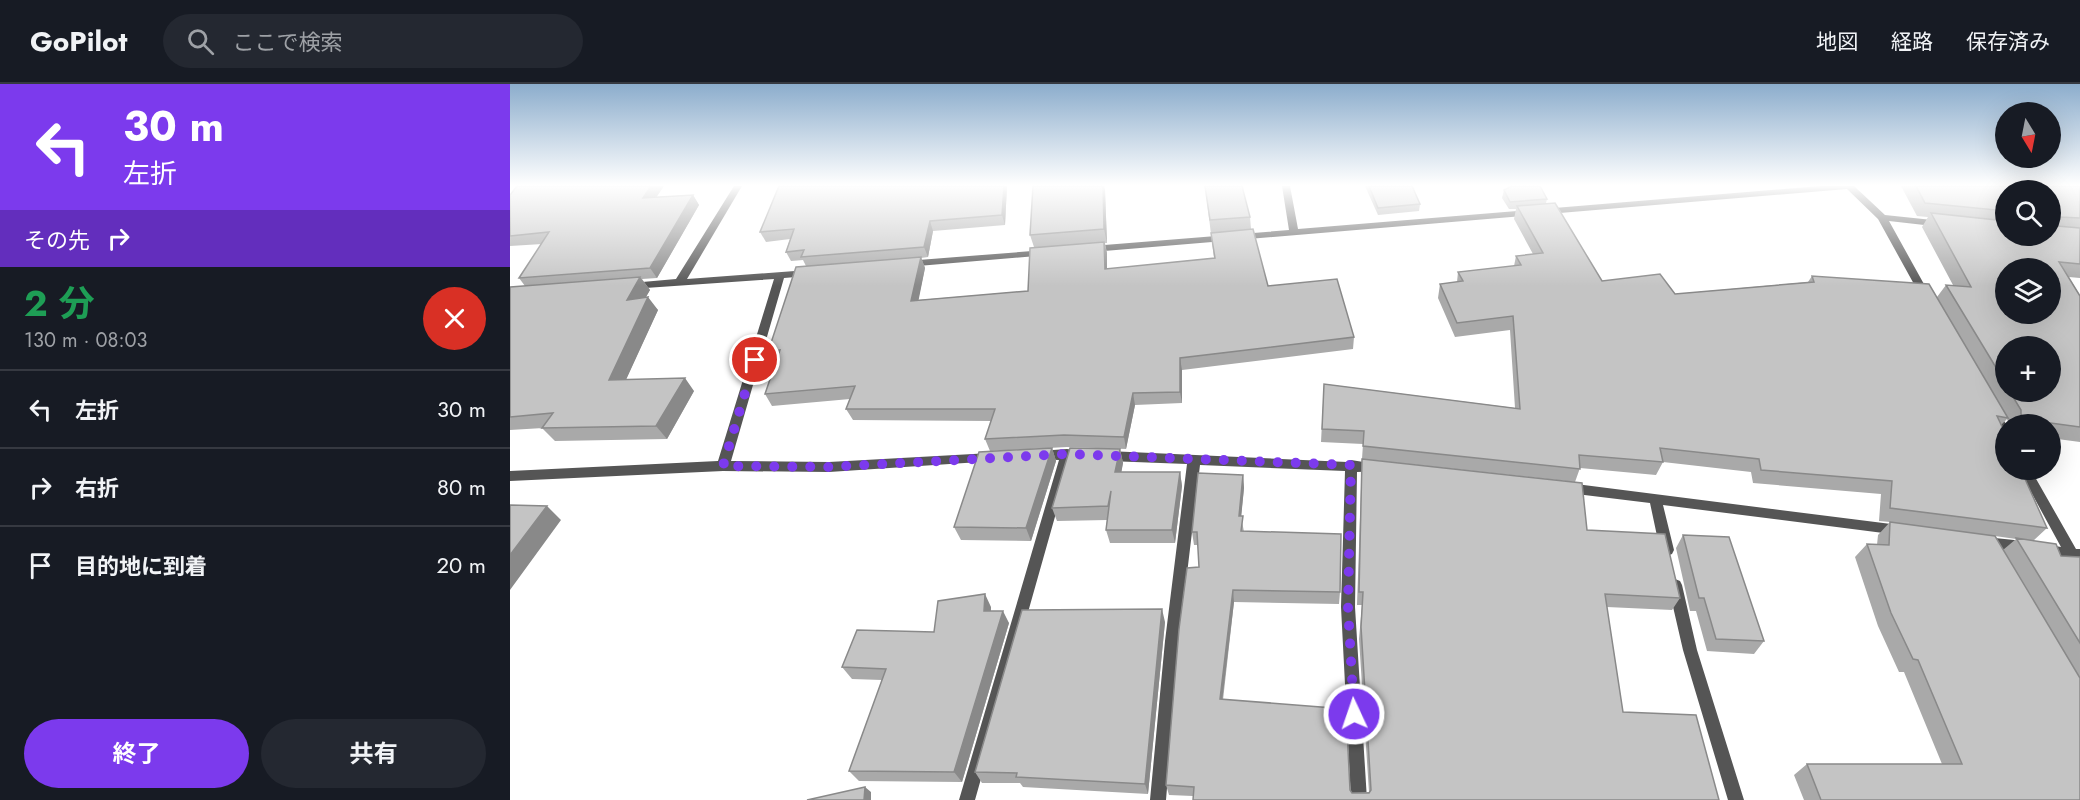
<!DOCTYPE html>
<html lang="ja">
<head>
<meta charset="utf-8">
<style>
	body { margin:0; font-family:Jost,"Noto Sans JP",sans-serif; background:#242831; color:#f1f3f6; height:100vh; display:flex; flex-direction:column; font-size:22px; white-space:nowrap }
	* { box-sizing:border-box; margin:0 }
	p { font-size:20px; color:#9ea1a6 }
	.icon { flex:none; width:33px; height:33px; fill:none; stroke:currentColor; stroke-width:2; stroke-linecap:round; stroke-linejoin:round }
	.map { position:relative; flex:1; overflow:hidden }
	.details { display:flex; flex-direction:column; background:#171b24; width:510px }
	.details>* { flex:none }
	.guide { background:#7c3aed; color:#fff; overflow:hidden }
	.needle { width:39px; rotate:170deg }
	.tools { position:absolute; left:1485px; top:18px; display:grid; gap:12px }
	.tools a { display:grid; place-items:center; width:66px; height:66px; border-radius:50%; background:#171b24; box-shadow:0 6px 24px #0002; font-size:30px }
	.pin { position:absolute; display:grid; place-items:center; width:51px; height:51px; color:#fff; margin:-26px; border:3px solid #fff; border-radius:50%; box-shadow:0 2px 6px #0007 }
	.me { position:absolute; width:66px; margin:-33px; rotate:357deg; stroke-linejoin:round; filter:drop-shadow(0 0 4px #0008) }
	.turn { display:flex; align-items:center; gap:21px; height:126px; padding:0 24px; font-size:27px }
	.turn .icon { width:78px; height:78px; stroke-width:2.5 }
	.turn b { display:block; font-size:42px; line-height:51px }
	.then { display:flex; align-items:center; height:57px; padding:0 24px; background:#0003; gap:12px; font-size:22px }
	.round { display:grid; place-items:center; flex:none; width:63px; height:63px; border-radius:32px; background:#242831 }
	.overview { display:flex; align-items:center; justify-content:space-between; height:102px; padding:0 24px }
	h1 { font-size:36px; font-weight:700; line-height:45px; color:#1e9e55 }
	.action { display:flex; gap:12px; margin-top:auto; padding:12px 24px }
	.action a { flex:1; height:69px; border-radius:36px; background:#7c3aed; color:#fff; font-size:24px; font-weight:700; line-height:69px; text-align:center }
	.action a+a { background:#242831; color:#f1f3f6 }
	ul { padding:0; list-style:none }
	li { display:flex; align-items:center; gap:18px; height:78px; padding:0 24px; border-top:2px solid #363941 }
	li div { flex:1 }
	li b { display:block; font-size:22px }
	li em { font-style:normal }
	header { display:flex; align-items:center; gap:36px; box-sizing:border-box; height:84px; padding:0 30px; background:#171b24; border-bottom:2px solid #363941 }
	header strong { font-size:28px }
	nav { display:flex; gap:33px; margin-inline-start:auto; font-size:21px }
	.search { width:420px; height:54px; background:#242831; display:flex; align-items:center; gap:15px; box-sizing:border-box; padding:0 21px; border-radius:33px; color:#9ea1a6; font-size:22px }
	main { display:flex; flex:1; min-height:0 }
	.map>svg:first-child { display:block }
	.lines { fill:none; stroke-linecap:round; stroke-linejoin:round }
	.street { fill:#555; fill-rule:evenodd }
	.wall { fill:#a9a9a9; fill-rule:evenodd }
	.shaded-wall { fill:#898989 }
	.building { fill:#c4c4c4; stroke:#898989; stroke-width:1.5; fill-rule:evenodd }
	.route { stroke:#7c3aed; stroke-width:10; stroke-dasharray:0 18 }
</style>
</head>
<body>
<header>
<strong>GoPilot</strong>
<div class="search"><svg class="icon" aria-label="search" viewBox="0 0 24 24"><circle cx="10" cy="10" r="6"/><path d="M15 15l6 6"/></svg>ここで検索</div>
<nav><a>地図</a><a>経路</a><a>保存済み</a></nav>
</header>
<main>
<section class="details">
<div class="guide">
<div class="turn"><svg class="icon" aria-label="left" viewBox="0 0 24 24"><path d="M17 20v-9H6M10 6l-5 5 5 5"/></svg><div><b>30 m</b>左折</div></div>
<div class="then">その先<svg class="icon" aria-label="right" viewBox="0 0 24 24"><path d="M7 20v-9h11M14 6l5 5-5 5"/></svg></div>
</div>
<div class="overview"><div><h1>2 分</h1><p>130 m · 08:03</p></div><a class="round" style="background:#d93025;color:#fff"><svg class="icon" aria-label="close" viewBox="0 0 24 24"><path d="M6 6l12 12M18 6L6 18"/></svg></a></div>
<ul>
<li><svg class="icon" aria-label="left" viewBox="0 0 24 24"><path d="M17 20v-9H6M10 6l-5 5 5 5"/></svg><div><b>左折</b></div><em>30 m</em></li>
<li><svg class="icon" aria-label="right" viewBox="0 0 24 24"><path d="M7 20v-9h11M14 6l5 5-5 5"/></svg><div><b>右折</b></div><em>80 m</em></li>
<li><svg class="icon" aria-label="arrive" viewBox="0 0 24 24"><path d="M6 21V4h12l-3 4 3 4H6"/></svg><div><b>目的地に到着</b></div><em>20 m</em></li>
</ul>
<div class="action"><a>終了</a><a>共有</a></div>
</section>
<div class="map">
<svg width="1570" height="716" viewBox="0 0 1570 716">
	<rect width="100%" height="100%" fill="#fff"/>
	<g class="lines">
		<path class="street" d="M 224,102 L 232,102 L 177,195 L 298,186 L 303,189 L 298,192 L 274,194 L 221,377 L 319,378 L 481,369 L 485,371 L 487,374 L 485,377 L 319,388 L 213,387 L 0,397 L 0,387 L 208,377 L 264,195 L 121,205 L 116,202 L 121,199 L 166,195 Z
			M 772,102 L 780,102 L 788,145 L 1311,102 L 1344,102 L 1375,131 L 1432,137 L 1437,140 L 1432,143 L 1379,137 L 1420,211 L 1415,214 L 1410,211 L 1368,135 L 1337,105 L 582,168 L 577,165 L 582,162 L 779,146 Z
			M 535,166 L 538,167 L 538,171 L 396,183 L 391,180 L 396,177 Z
			M 1484,326 L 1488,327 L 1496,340 L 1496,354 L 1492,353 L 1478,330 Z
			M 557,365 L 578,368 L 580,371 L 578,374 L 561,376 L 465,716 L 449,716 L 549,376 L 525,375 L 523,372 L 525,369 L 529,367 Z
			M 598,367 L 837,378 L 841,376 L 872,381 L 874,384 L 872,387 L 847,388 L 845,523 L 857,716 L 841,716 L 831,523 L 835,387 L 690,381 L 669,557 L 656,716 L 640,716 L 655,557 L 677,380 L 598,377 L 594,375 L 592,372 L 594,369 Z
			M 1509,386 L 1521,386 L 1566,465 L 1570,465 L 1570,477 L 1529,470 L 1527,466 L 1529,462 L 1534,460 L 1551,463 Z
			M 1058,399 L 1389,441 L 1394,442 L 1396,446 L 1394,450 L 1389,451 L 1153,421 L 1164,466 L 1162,470 L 1157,472 L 1152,470 L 1150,466 L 1140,419 L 1058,409 L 1054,408 L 1052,404 L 1054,400 Z
			M 1475,453 L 1514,457 L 1519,459 L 1521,463 L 1519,467 L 1514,469 L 1475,463 L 1470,462 L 1468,458 L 1470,454 Z
			M 1165,495 L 1170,497 L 1172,501 L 1187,566 L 1234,716 L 1218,716 L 1173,566 L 1158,501 L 1160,497 Z"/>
	</g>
	<path class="wall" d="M 7,102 L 154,102 L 146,113 L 183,111 L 189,121 L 147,194 L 132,195 L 140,206 L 135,214 L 148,226 L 116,295 L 184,307 L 157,355 L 45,357 L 32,344 L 33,344 L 0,346 L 0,203 L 15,202 L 9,194 L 32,160 L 0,162 L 0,111 Z
		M 497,102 L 495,141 L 423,147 L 418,173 L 411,174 L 415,184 L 408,216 L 518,207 L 524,163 L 520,151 L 595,106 L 597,159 L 595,159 L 597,169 L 597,185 L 704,174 L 695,102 L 740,133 L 741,145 L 758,202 L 844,253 L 843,265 L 672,286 L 672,319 L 625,321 L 616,365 L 557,363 L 480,367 L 475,355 L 481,337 L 343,336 L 336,325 L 340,315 L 262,322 L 255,310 L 266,280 L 258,268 L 296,182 L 293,176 L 281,177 L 276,168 L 280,155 L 256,158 L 250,148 Z
		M 855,102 L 902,102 L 910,120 L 909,127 L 868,131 Z
		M 1391,102 L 1570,102 L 1570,194 L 1559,193 L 1570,212 L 1570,358 L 1540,354 L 1540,340 L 1499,340 L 1497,335 L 1491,341 L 1537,444 L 1523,457 L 1551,472 L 1570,473 L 1570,716 L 1294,716 L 1284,691 L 1297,680 L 1432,680 L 1394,588 L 1389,588 L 1368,542 L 1345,473 L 1357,460 L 1367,461 L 1368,451 L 1380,438 L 1369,437 L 1371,410 L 1243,399 L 1241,388 L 1153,378 L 1146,391 L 1070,384 L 1065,398 L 852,375 L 853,360 L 811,358 L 814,300 L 1005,324 L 1000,246 L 945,253 L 928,214 L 930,200 L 947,198 L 948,188 L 1004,182 L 1006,172 L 1023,170 L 1004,135 L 1006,125 L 999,125 L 992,114 L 994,106 L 1037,115 L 1036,119 L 1092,197 L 1165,210 L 1298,198 L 1302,192 L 1427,213 L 1436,201 L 1443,201 L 1412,143 L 1418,133 L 1407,132 ZM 1496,106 L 1540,152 L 1496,152 ZM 1496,262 L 1540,308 L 1496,308 ZM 1485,452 L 1506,455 L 1493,466 Z
		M 542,364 L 546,377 L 521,457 L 451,456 L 444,443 Z
		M 610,365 L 613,379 L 611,388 L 670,388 L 672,402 L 665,459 L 600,459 L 596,446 L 597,436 L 547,437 L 542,424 Z
		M 852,375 L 1077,446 L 1170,514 L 1162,526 L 1097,523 L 1113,628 L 1209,716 L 683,712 L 659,711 L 656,701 L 689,483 L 688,461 L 684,461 L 682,448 L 733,391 L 734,404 L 731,432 L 734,448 L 830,508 L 829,520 L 724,518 L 713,616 L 842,709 L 859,708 L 849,555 L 852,521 L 847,521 Z
		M 1173,451 L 1254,557 L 1244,570 L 1197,567 L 1186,527 L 1180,527 L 1166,464 Z
		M 481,523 L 481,527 L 499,539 L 452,698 L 349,697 L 339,687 L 372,596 L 342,595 L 332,583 L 424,548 Z
		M 655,538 L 638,710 L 513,703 L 510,699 L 472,699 L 465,688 Z"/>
	<path class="shaded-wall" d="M 141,102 L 154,102 L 139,124 L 133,114 Z
		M 494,102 L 497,102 L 495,141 L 492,131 Z
		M 593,102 L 594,102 L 595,106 L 597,159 L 594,145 Z
		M 183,111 L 189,121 L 147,194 L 140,184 Z
		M 420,137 L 423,147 L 418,173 L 414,163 Z
		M 594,158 L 597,169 L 597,197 L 595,185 Z
		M 411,173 L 415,184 L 406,229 L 401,217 Z
		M 130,193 L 140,206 L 127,229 L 117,216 Z
		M 138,213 L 148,226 L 110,309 L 99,296 Z
		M 670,274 L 672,286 L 672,319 L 670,308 Z
		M 175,294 L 184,307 L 157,355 L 146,342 Z
		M 623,309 L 625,321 L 616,365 L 614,353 Z
		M 542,364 L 546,377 L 521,457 L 516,444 Z
		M 610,365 L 613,379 L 609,402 L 605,388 Z
		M 670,388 L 672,402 L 665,459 L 662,446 Z
		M 733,391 L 734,404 L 730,445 L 729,432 Z
		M 37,422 L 51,436 L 0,506 L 0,471 Z
		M 723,506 L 724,518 L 711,626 L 710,615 Z
		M 475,510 L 481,523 L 480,539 L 474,527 Z
		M 652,525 L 655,538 L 638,710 L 635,700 Z
		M 493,527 L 499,539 L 452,698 L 444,688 Z
		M 355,703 L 361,708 L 361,716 L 354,716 Z"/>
	<path class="building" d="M 7,102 L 141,102 L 133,114 L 183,111 L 140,184 L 9,194 L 39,148 L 0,152 L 0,111 Z
		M 269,102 L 494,102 L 492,131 L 420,137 L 414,163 L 291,173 L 294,166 L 276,168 L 284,145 L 250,148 Z
		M 523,102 L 593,102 L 594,145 L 520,151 Z
		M 695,102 L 732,102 L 740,133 L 700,136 Z
		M 859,102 L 902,102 L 910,120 L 868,124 Z
		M 1002,102 L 1030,102 L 1037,115 L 1000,118 L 994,106 Z
		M 1406,102 L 1570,102 L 1570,134 L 1550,133 L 1544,139 L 1547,142 L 1570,144 L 1570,180 L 1549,178 L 1570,212 L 1570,343 L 1511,335 L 1511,326 L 1500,308 L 1540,308 L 1540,262 L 1496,262 L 1496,300 L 1436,201 L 1461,203 L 1421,129 L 1496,137 L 1496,152 L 1540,152 L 1540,106 L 1496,106 L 1496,127 L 1415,119 ZM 1496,184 L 1540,184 L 1540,230 L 1496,230 Z
		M 1045,119 L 1092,197 L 1150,190 L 1165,210 L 1304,198 L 1302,192 L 1419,200 L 1498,334 L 1487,332 L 1496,351 L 1496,386 L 1511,386 L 1537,444 L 1380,424 L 1382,397 L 1251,386 L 1249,375 L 1150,364 L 1153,378 L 1069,371 L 1070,385 L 853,362 L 854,347 L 812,345 L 814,300 L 1010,325 L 1003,232 L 947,239 L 930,200 L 953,197 L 948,188 L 1011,181 L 1006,172 L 1033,169 L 1007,122 Z
		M 743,145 L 758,202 L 827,195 L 844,253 L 670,274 L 670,308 L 623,309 L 614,353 L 554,351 L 475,355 L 485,325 L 336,325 L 345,302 L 255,310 L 270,266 L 258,268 L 286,183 L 411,173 L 401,217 L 518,207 L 520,164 L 594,158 L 595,185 L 705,174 L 701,149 Z
		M 130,193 L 117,216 L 138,213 L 99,296 L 175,294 L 146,342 L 32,344 L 43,329 L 0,333 L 0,203 Z
		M 542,364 L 516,444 L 444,443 L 469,368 Z
		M 560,364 L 610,365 L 605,388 L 670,388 L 662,446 L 596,446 L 601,407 L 598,422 L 542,424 Z
		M 852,375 L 1072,399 L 1077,446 L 1155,450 L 1170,514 L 1095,510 L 1113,628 L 1186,631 L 1209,716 L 683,716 L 684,703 L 656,701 L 669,545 L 677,484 L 689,483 L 687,448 L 682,448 L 688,389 L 733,391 L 729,432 L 733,432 L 731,447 L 831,450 L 830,508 L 723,506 L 710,615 L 836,625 L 840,706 L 842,709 L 859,709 L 861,706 L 851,543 L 853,508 L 849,508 Z
		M 0,421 L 37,422 L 0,471 Z
		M 1380,438 L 1485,452 L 1570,594 L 1570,716 L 1311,716 L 1297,680 L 1452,680 L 1408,576 L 1403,575 L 1381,529 L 1357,460 L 1379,461 Z
		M 1173,451 L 1219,453 L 1254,557 L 1206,555 L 1194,514 L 1189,514 Z
		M 1506,454 L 1546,460 L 1551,472 L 1570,473 L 1570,559 Z
		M 475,510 L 474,527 L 493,527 L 444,688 L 339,687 L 376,585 L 332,583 L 347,546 L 424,548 L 428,517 Z
		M 652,525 L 635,700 L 506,693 L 507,689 L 465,688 L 512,526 Z
		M 355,703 L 354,716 L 297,716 Z"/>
	<linearGradient id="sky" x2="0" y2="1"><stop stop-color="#8cadcc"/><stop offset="0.5" stop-color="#fff"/><stop offset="1" stop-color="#fff" stop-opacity="0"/></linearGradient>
	<rect width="1570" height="202" fill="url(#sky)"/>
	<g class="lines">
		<path class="route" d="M 245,276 L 213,382 L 319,383 L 557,370 L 841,381 L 838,523 L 844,630"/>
	</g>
</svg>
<div class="tools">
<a><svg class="needle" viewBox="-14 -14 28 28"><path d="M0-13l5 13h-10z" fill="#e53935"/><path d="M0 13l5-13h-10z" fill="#9ea1a6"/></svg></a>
<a><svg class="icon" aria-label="search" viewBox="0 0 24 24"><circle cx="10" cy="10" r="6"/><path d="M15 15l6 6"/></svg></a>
<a><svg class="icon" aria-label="layers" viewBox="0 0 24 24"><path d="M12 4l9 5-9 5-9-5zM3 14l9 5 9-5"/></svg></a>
<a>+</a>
<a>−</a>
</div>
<div class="pin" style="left:245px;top:276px;background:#d93025"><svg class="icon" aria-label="arrive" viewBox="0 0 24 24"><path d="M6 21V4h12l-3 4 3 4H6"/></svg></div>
<svg class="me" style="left:844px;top:630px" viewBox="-20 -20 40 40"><circle r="17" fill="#7c3aed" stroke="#fff" stroke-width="3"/><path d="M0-11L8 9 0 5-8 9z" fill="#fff"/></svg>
</div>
</main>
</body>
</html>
